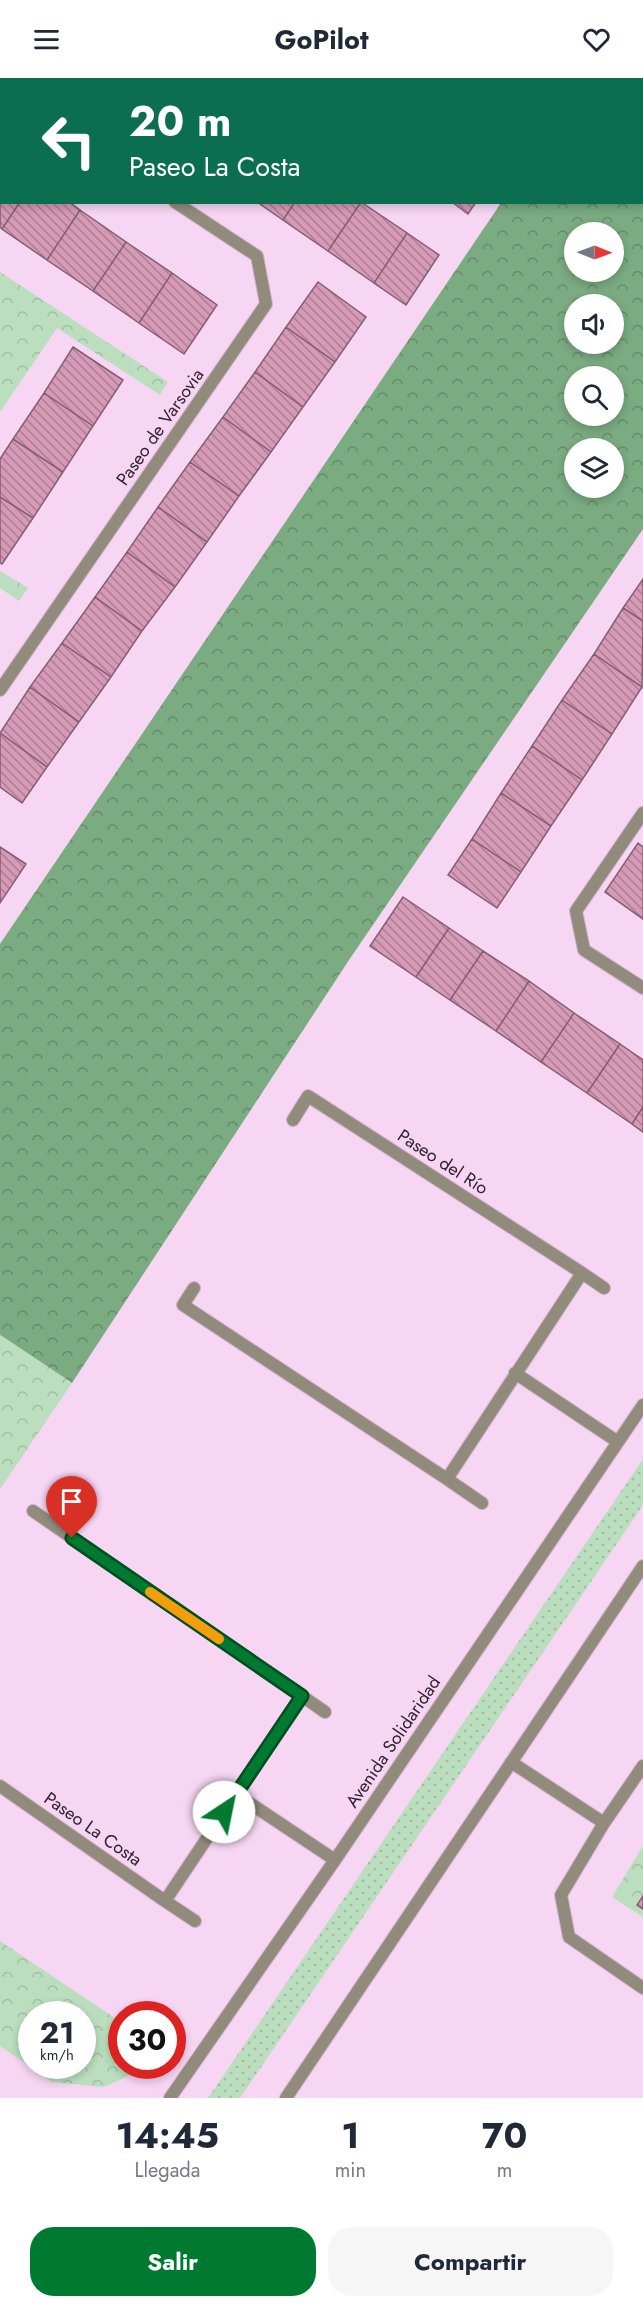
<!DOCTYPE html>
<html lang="es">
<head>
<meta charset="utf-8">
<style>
	body { margin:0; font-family:Jost,sans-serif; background:#f6f6f7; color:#1f2937; height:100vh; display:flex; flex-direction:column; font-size:22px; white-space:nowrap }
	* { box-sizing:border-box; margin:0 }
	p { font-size:20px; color:#747a83 }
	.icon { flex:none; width:33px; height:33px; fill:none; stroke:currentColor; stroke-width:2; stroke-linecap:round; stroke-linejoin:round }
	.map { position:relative; height:2020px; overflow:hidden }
	.side { display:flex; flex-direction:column; background:#fff; flex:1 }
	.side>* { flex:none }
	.banner { position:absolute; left:0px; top:0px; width:644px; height:126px; box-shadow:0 3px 9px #0003; background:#0b6e4f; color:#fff; overflow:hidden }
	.needle { width:39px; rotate:91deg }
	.controls { position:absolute; left:564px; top:144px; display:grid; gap:12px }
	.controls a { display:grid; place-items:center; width:60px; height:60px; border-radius:50%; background:#fff; box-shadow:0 3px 9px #0003; font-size:30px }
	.speed { position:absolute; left:18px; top:1923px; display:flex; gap:12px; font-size:30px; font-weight:700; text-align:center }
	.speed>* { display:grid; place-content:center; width:78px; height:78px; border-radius:50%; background:#fff; box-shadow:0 3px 9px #0003; line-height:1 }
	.speed small { font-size:15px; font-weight:400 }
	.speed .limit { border:9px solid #d22; background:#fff; color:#111 }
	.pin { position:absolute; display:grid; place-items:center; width:51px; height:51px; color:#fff; margin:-62px -26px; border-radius:50% 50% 50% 0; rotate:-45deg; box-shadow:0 0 6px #0007 }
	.pin .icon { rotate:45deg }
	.me { position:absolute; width:66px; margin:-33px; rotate:34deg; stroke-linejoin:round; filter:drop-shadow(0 0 4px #0008) }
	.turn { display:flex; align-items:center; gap:21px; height:126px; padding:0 30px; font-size:27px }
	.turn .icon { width:78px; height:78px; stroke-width:2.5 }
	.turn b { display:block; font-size:42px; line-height:51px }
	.eta { display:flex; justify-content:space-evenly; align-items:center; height:102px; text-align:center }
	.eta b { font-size:36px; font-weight:700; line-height:42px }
	.action { display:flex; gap:12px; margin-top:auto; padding:12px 30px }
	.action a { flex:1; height:69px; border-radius:24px; background:#007a31; color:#fff; font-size:24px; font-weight:700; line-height:69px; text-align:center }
	.action a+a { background:#f6f6f7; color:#1f2937 }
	header { display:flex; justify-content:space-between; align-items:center; height:78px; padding:0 30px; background:#fff; font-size:27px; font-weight:700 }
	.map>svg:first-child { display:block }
	.grass { fill:url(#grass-dots) }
	.forest { fill:url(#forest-crowns); fill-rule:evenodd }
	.park { fill:url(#park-crowns); fill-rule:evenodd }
	.building { fill:url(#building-back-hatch); stroke:#825f70; stroke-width:1.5 }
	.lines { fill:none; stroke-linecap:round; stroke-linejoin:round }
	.minor-casing { stroke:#ceb2cc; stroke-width:14 }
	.minor { stroke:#918b7c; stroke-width:12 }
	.route-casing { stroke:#004f20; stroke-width:15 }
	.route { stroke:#007a31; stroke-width:10 }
	.slow { stroke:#f59e0b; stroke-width:10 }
	.labels { text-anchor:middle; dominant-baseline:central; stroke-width:4.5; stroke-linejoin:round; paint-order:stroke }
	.street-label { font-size:18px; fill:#2f242f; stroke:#f6d6f3 }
</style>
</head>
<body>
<header><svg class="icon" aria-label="menu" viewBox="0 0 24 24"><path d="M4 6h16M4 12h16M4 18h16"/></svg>GoPilot<svg class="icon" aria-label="heart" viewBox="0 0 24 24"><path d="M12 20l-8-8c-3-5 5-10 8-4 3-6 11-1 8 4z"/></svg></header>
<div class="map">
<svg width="643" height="2020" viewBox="0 0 643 2020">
	<defs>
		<pattern id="grass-dots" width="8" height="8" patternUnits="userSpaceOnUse" patternTransform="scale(1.5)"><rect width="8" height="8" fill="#badebe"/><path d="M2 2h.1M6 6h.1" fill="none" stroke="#a0bea4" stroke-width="1.8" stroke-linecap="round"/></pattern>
		<pattern id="forest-crowns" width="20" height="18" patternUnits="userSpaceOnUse" patternTransform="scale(1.5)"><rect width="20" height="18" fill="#7aab81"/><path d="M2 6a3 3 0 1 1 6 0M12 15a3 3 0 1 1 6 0" fill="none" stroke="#648b6a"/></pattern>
		<pattern id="park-crowns" width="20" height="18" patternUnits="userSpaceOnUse" patternTransform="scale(1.5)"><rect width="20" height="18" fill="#badebe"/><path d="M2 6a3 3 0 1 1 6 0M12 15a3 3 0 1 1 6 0" fill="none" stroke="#a0bea4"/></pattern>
		<pattern id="building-back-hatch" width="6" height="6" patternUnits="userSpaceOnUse" patternTransform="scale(1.5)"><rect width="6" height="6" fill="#d69ab7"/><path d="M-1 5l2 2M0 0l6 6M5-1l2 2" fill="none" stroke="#ae7d95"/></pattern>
	</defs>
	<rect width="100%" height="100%" fill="#f6d6f3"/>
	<path class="grass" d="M 643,1381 L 643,1427 L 240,2020 L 208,2020 Z"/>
	<path class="forest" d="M 586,0 L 643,0 L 643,451 L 349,882 L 72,1305 L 0,1257 L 0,866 L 501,125 L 642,124 L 642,2 L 585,1 ZM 574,154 L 614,154 L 614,194 L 574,194 ZM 574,226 L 614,226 L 614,266 L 574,266 ZM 574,298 L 614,298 L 614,338 L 574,338 ZM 574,370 L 614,370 L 614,410 L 574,410 Z"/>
	<path class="park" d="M 0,194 L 168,304 L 160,317 L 57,250 L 0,334 Z
		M 0,493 L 28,510 L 19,523 L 0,510 Z
		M 0,1257 L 72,1305 L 0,1411 Z
		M 643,1768 L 643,1839 L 612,1819 Z
		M 0,1863 L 121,1944 L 122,1988 L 147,1988 L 146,1990 L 104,2009 L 52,2004 L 0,1968 ZM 82,1936 L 82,1988 L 32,1988 L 32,1936 Z"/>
	<path class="building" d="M 76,0 L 113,0 L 112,2 Z
		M 113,0 L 179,0 L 112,2 Z
		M 270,0 L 314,0 L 313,2 Z
		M 314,0 L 374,0 L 376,2 L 313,2 Z
		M 462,0 L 524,0 L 523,2 Z
		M 0,78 L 2,124 L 20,124 L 2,151 L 0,149 Z
		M 20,124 L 69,124 L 80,132 L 47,182 L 2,151 Z
		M 257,124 L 295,124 L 283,142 Z
		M 295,124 L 361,124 L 328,173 L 283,142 Z
		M 361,124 L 407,155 L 374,205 L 328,173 Z
		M 452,124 L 476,124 L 468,136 Z
		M 80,132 L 126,164 L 93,213 L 47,182 Z
		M 407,155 L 439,177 L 406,227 L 374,205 Z
		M 126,164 L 172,195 L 139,245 L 93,213 Z
		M 172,195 L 217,227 L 184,276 L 139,245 Z
		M 318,204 L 366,239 L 335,284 L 286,249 Z
		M 286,249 L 335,284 L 303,329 L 255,294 Z
		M 73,269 L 123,302 L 93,348 L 44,315 Z
		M 255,294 L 303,329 L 271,374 L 223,339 Z
		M 44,315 L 93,348 L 63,394 L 13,361 Z
		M 223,339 L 271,374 L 239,418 L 190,384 Z
		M 13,361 L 63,394 L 33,440 L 0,419 L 0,381 Z
		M 190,384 L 239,418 L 207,464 L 158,429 Z
		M 0,419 L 33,440 L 2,486 L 0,485 Z
		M 158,429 L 207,464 L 175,509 L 127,474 Z
		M 127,474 L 175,509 L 142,553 L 95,519 Z
		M 643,501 L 643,543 L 623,530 Z
		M 95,519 L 142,553 L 111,599 L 62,565 Z
		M 623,530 L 643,543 L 642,609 L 594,576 Z
		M 62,565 L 111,599 L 79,644 L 30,609 Z
		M 594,576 L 642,609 L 612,656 L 562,622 Z
		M 30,609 L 79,644 L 47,689 L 0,655 Z
		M 562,622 L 612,656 L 582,702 L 532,668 Z
		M 0,655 L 47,689 L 22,725 L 0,709 Z
		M 532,668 L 582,702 L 551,748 L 501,715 Z
		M 501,715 L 551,748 L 521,794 L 472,761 Z
		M 472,761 L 521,794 L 497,830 L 448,797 Z
		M 638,765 L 643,769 L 643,841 L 605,814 Z
		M 0,769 L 26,786 L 0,825 Z
		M 403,819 L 449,850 L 416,899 L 370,868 Z
		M 449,850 L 483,873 L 450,922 L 416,899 Z
		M 483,873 L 529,903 L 496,953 L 450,922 Z
		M 529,903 L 574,935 L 541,984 L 496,953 Z
		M 574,935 L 620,966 L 587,1015 L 541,984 Z
		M 620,966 L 643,982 L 643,1029 L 632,1046 L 587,1015 Z
		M 643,1029 L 643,1054 L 632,1046 Z
		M 643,1818 L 643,1831 L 637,1827 Z"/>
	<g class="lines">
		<g class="minor-casing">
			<path id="minor" d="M 0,9 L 2,10
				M 0,612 L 266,226 L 257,178 L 175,124
				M 643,735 L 576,833 L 584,872 L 643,910
				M 582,1195 L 604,1210
				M 194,1210 L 183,1227 L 447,1401 L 582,1195 L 308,1018 L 293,1042
				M 515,1295 L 618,1364
				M 447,1401 L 482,1425
				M 302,1618 L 325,1634
				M 511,1684 L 604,1745
				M 643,1688 L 604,1745 L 561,1817 L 569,1859 L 643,1910
				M 0,1708 L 165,1823 L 302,1618 L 33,1433
				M 236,1716 L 335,1782
				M 165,1823 L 195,1843
				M 170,2020 L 335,1782 L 643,1327
				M 286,2020 L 643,1488"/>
		</g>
		<use href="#minor" class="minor"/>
	</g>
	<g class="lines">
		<g class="route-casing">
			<path id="route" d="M 72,1460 L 302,1618 L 224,1734"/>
		</g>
		<use href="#route" class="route"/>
		<path class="slow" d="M 150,1514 L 219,1561"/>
	</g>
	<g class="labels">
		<g class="street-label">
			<text transform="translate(160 349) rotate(-55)">Paseo de Varsovia</text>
			<text transform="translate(443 1084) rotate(33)">Paseo del Río</text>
			<text transform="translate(393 1664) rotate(-56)">Avenida Solidaridad</text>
			<text transform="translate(93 1751) rotate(35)">Paseo La Costa</text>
		</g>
	</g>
</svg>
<div class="controls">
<a><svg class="needle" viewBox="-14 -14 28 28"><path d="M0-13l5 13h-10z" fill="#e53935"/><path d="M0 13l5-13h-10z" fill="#747a83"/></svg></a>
<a><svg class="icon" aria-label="sound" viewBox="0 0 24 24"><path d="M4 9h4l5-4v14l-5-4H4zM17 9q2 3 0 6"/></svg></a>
<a><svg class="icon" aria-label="search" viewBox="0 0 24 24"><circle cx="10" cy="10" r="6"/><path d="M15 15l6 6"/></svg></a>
<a><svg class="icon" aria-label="layers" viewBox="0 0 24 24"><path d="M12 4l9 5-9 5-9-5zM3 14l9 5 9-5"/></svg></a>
</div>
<div class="speed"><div>21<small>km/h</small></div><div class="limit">30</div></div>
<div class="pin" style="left:72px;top:1460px;background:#d93025"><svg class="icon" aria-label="arrive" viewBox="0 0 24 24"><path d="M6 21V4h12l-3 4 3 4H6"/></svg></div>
<svg class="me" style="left:224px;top:1734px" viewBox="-20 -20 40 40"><circle r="19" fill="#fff"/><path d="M0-13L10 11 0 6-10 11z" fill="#007a31"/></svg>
<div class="banner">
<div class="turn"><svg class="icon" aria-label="left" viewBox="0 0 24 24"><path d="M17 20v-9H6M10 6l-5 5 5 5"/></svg><div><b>20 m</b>Paseo La Costa</div></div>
</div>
</div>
<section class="side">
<div class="eta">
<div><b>14:45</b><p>Llegada</p></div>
<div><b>1</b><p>min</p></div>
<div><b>70</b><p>m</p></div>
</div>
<div class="action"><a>Salir</a><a>Compartir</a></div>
</section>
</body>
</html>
